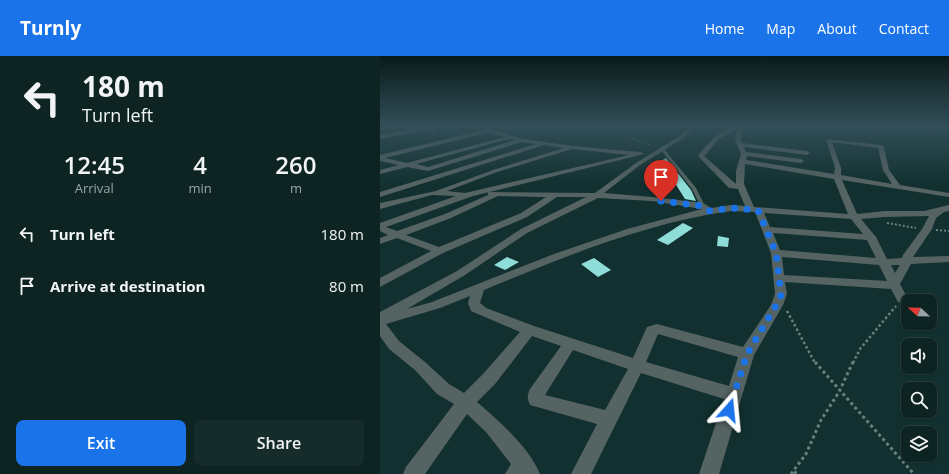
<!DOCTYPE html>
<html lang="en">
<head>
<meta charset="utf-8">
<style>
	body { margin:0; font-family:"Open Sans",sans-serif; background:#162c2b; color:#f1f3f6; height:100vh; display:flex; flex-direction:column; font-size:15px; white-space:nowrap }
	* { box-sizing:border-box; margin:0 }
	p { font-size:13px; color:#9aa4a6 }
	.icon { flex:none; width:22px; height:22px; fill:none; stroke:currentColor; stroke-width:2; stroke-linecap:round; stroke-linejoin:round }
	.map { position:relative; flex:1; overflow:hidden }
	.side { display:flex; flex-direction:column; background:#0d2423; width:380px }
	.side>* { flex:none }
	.guide { background:#0d2423; color:#f1f3f6; overflow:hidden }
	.needle { width:26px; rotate:292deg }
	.fabs { position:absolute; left:521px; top:238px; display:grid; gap:8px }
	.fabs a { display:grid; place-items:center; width:36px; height:36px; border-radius:8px; background:#0d2423; box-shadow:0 1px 3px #0004,0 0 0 1px #2d4141; font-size:20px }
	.pin { position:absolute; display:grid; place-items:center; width:34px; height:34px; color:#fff; margin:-41px -17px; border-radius:50% 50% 50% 0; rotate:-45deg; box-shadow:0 0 4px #0007 }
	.pin .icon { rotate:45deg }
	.me { position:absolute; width:44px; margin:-22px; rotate:18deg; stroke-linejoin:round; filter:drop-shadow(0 0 3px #0008) }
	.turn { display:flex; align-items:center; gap:14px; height:84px; padding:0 16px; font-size:18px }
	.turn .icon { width:52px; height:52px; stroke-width:2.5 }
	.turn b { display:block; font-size:28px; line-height:34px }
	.eta { display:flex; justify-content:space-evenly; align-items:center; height:68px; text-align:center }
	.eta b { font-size:24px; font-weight:600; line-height:28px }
	.primary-button { display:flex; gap:8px; margin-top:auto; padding:8px 16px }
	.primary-button a { flex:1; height:46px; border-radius:8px; background:#1a73e8; color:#fff; font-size:16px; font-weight:600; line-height:46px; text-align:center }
	.primary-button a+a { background:#162c2b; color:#f1f3f6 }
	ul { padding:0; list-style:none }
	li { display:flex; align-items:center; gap:12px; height:52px; padding:0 16px }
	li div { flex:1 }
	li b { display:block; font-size:15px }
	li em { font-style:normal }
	header { display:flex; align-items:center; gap:24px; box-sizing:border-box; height:56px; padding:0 20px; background:#1a73e8; color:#fff }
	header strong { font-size:19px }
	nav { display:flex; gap:22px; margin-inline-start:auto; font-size:14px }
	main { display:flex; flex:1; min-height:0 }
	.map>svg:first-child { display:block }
	.building { fill:#8fddd9 }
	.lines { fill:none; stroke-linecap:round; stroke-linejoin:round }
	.path-far3 { stroke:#678180; stroke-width:1; stroke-dasharray:1 1; stroke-linecap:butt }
	.path-far2 { stroke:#678180; stroke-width:2; stroke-dasharray:2 2; stroke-linecap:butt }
	.path-far1 { stroke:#678180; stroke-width:2.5; stroke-dasharray:2.5 2.5; stroke-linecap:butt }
	.path { stroke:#678180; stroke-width:3; stroke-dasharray:3 3; stroke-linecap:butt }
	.service { fill:#566363; fill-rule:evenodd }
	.minor { fill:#566363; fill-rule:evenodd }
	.route { stroke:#1a73e8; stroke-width:7; stroke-dasharray:0 12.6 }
</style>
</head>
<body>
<header>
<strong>Turnly</strong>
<nav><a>Home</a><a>Map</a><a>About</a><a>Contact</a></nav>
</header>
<main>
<section class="side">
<div class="guide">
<div class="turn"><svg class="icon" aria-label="left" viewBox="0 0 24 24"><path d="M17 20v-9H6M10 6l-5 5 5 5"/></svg><div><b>180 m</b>Turn left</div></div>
</div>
<div class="eta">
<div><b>12:45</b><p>Arrival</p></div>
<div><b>4</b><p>min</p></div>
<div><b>260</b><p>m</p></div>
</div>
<ul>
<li><svg class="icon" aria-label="left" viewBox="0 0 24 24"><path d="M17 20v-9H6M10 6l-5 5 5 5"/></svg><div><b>Turn left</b></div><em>180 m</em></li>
<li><svg class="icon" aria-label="arrive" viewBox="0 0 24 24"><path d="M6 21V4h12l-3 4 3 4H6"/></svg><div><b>Arrive at destination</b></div><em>80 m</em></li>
</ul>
<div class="primary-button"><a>Exit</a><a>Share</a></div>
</section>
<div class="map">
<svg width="569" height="418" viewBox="0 0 569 418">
	<rect width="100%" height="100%" fill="#11302f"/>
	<path class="building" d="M 286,102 L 311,134 L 316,145 L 305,143 L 281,105 Z
		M 303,167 L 313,172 L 288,189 L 277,184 Z
		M 338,180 L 349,182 L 348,191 L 337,190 Z
		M 127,201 L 139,206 L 125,214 L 114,209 Z
		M 214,202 L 231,214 L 218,221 L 201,208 Z"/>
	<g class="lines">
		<path class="path-far3" d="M 222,70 L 272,90
			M 491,73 L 569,75"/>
		<path class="path-far2" d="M 507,167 L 536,172
			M 556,174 L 569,175"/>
		<path class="path-far1" d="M 407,255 L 435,307
			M 473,307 L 480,293 L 516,250"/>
		<path class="path" d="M 435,306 L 534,418
			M 414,416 L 419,418
			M 411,418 L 426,398 L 441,364 L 459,336 L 473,306"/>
		<path class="service" d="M 282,93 L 284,93 L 316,132 L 325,150 L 325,151 L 321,151 L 312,133 L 282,95 Z"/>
		<path class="minor" d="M 46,70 L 58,74 L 54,77 L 46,74 L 0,83 L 0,79 Z
			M 311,70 L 316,70 L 302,83 L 260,109 L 224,137 L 272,141 L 323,147 L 331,152 L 351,149 L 365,150 L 358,133 L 349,132 L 318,100 C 329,85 343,70 363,70 L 361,84 L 362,87 L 427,95 L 430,97 L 427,99 L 364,91 L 366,96 L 421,103 L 424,105 L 421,107 L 367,100 L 366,104 L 454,118 L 455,112 L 446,83 L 501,89 L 504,91 L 509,114 L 520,129 L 569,137 L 569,141 L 462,124 L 477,158 L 505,155 L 544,155 L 569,149 L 569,155 L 564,156 L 556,162 L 552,173 L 533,201 L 569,200 L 569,206 L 531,208 L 520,228 L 528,243 L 526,246 L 522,247 L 518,246 L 511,233 L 405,226 L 407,238 L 403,249 L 374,299 L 339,418 L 319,418 L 344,343 L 261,317 L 211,418 L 191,418 L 217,368 L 150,349 C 147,343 147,339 150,333 L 181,290 L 152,280 L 115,328 L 97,346 C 119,365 149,391 160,418 L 125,418 L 131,408 L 106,376 L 87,358 L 45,418 L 23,418 L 26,411 L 74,348 L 57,338 L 35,314 L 9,293 L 0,280 L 0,256 L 77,215 L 141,173 L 206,141 L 177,141 L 147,161 L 63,197 L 0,231 L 0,222 L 51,195 L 17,182 L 0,188 L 0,182 L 8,179 L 0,175 L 0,167 L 76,140 L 52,139 L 0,153 L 0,147 L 56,135 L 113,114 L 184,92 L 164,89 L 0,141 L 0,136 L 156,88 L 142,86 L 48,115 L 27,111 L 0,118 L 0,114 L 19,109 L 0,105 L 0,99 L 107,73 C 119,74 128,80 139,82 C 180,89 220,93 261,96 L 264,98 L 93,140 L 6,171 L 17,175 L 65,158 L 108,139 L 108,136 L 111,136 L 215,137 L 256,107 L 298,81 ZM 357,73 L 355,84 L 361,98 L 356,115 L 356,128 L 324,100 L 340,82 ZM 107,77 L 125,81 L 27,107 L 5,102 ZM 129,83 L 135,84 L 48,111 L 36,108 ZM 452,86 L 498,92 L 503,114 L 512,128 L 461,119 L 461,112 ZM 192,93 L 249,99 L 85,137 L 67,135 L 117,116 ZM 365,108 L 454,123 L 468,158 L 374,151 L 364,128 ZM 118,140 L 166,141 L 141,157 L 59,191 L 26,179 L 71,162 ZM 218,142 L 272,145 L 322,153 L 247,173 L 174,198 L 52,246 L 27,253 L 85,219 L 147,177 ZM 351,155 L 375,156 L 391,197 L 395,238 L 391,249 L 363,291 L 277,268 L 267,271 L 253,302 L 154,270 L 106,252 L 100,247 L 104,234 C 184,201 265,167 351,155 ZM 384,157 L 471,163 L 483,178 L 390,171 ZM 549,160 L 542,173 L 523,199 L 522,202 L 507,203 L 496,181 L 481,163 L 505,161 ZM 393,177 L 487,184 L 496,202 L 400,194 ZM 402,201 L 499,209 L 507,225 L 404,219 ZM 511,209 L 520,209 L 515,217 ZM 90,240 L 88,247 L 91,255 L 140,276 L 103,318 L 84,337 L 69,328 L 45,306 L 19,285 L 6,268 L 60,252 ZM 278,278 L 358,301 L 349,330 L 266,306 ZM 193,294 L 248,313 L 225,354 L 165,339 Z"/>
	</g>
	<linearGradient id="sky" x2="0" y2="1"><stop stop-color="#091a1a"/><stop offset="0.54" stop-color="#324e58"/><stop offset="1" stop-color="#324e58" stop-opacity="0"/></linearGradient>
	<rect width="569" height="129" fill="url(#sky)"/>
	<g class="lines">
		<path class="route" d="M 281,145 L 323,150 L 330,155 L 351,152 L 378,154 L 396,197 L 401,238 L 400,243 L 367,298 L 349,354"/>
	</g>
</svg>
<div class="fabs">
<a><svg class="needle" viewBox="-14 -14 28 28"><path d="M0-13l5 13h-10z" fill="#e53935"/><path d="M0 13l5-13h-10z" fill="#9aa4a6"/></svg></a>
<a><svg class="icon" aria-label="sound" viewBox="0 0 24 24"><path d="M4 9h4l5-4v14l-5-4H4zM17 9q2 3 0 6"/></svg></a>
<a><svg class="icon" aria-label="search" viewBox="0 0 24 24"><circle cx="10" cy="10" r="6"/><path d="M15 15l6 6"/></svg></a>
<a><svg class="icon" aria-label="layers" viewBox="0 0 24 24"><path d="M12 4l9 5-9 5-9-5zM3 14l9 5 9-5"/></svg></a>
</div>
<div class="pin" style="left:281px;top:145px;background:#d93025"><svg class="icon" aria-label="arrive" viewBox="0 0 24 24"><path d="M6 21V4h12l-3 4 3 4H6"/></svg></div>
<svg class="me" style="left:349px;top:354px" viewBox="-20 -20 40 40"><path d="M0-17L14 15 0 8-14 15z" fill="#1a73e8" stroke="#fff" stroke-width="4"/></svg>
</div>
</main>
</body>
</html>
